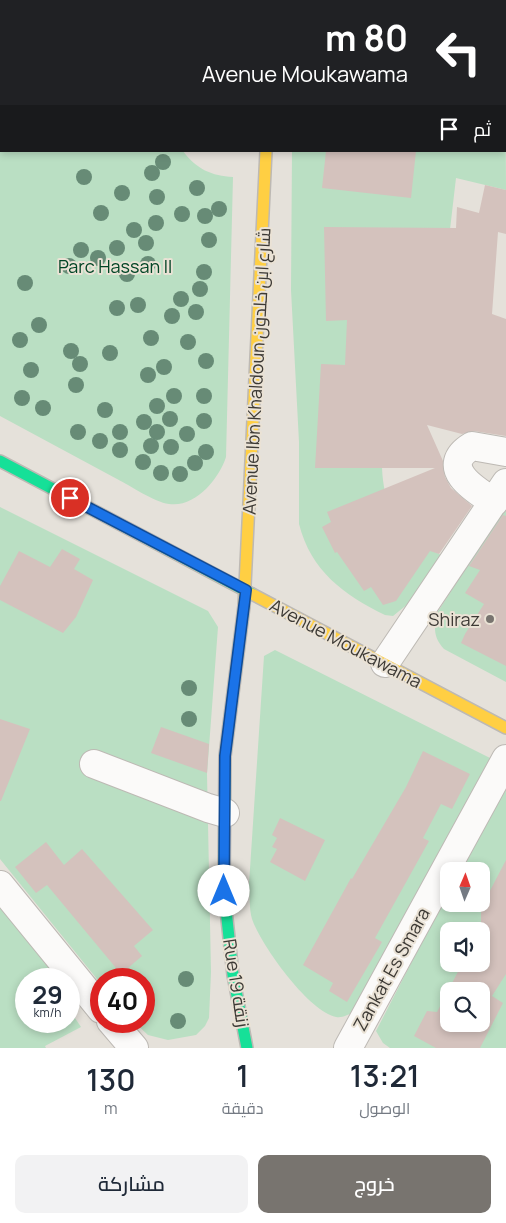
<!DOCTYPE html>
<html lang="ar">
<head>
<meta charset="utf-8">
<style>
	body { margin:0; font-family:Manrope,Cairo,sans-serif; background:#f2f2f3; color:#1f2937; direction:rtl; height:100vh; display:flex; flex-direction:column; font-size:19px; white-space:nowrap }
	* { box-sizing:border-box; margin:0 }
	p { font-size:16px; color:#747a83 }
	.icon { flex:none; width:28px; height:28px; fill:none; stroke:currentColor; stroke-width:2; stroke-linecap:round; stroke-linejoin:round }
	.map { position:relative; height:1048px; overflow:hidden; direction:ltr }
	.details { display:flex; flex-direction:column; background:#fff; flex:1 }
	.details>* { flex:none }
	.banner { position:absolute; left:0px; top:0px; width:506px; height:152px; box-shadow:0 2px 8px #0003; direction:rtl; background:#202124; color:#fff; overflow:hidden }
	.needle { width:32px; rotate:2deg }
	.controls { position:absolute; left:440px; top:862px; display:grid; gap:10px }
	.controls a { display:grid; place-items:center; width:50px; height:50px; border-radius:10px; background:#fff; box-shadow:0 2px 8px #0003; font-size:25px }
	.speed { position:absolute; left:15px; top:968px; display:flex; gap:10px; font-size:25px; font-weight:700; text-align:center }
	.speed>* { display:grid; place-content:center; width:65px; height:65px; border-radius:50%; background:#fff; box-shadow:0 2px 8px #0003; line-height:1 }
	.speed small { font-size:12px; font-weight:400 }
	.speed .limit { border:8px solid #d22; background:#fff; color:#111 }
	.pin { position:absolute; display:grid; place-items:center; width:42px; height:42px; color:#fff; margin:-21px; border:2px solid #fff; border-radius:50%; box-shadow:0 1px 5px #0007 }
	.me { position:absolute; width:55px; margin:-28px; rotate:0deg; stroke-linejoin:round; filter:drop-shadow(0 0 4px #0008) }
	.turn { display:flex; align-items:center; gap:18px; height:105px; padding:0 15px; font-size:22px }
	.turn .icon { width:65px; height:65px; stroke-width:2.5 }
	.turn b { display:block; font-size:35px; line-height:42px }
	.then { display:flex; align-items:center; height:48px; padding:0 15px; background:#0003; gap:10px; font-size:19px }
	.eta { display:flex; justify-content:space-evenly; align-items:center; height:85px; text-align:center }
	.eta b { font-size:30px; font-weight:600; line-height:35px }
	.primary-button { display:flex; gap:10px; margin-top:auto; padding:10px 15px }
	.primary-button a { flex:1; height:58px; border-radius:10px; background:#78746f; color:#fff; font-size:20px; font-weight:600; line-height:58px; text-align:center }
	.primary-button a+a { background:#f2f2f3; color:#1f2937 }
	.map>svg:first-child { display:block }
	.green { fill:#badfc3; fill-rule:evenodd }
	.building { fill:#d4c2bd; fill-rule:evenodd }
	.lines { fill:none; stroke-linecap:round; stroke-linejoin:round }
	.street-casing { stroke:#bdb9b4; stroke-width:30 }
	.fast-casing { stroke:#bdb9b4; stroke-width:14 }
	.slow-casing { stroke:#bdb9b4; stroke-width:14 }
	.street { stroke:#fbfaf9; stroke-width:28 }
	.fast { stroke:#16e098; stroke-width:11 }
	.slow { stroke:#ffcf43; stroke-width:11 }
	.tree { fill:#678b76 }
	.route-casing { stroke:#114b97; stroke-width:12 }
	.route { stroke:#1a73e8; stroke-width:9 }
	.poi-dot { fill:#78746f; stroke:#eae2d5; stroke-width:2 }
	.labels { text-anchor:middle; dominant-baseline:central; stroke-width:4; stroke-linejoin:round; paint-order:stroke }
	.park-label { font-size:18px; fill:#004525; stroke:#eae2d5 }
	.street-label { font-size:18px; fill:#3d3a35; stroke:#eae2d5 }
	.poi-label { font-size:18px; fill:#3d3a35; stroke:#eae2d5; text-anchor:end }
</style>
</head>
<body>
<div class="map">
<svg width="506" height="1048" viewBox="0 0 506 1048">
	<rect width="100%" height="100%" fill="#e5e1da"/>
	<path class="green" d="M 0,0 L 40,1 L 1,1 L 1,151 L 183,151 C 196,169 212,176 233,177 L 226,457 C 219,479 195,508 169,504 C 154,502 131,486 117,479 C 78,458 39,437 0,416 Z
		M 129,0 L 206,0 L 207,1 L 130,1 Z
		M 300,0 L 475,0 L 475,1 L 300,1 Z
		M 505,26 L 506,190 L 456,178 L 449,238 L 382,465 C 382,487 390,526 410,539 C 419,545 431,550 441,555 L 409,603 L 393,616 L 385,615 C 344,595 311,571 299,524 L 299,442 L 291,290 L 292,151 L 505,151 Z
		M 506,505 L 506,682 L 444,649 C 433,637 434,628 437,613 Z
		M 0,507 L 208,611 L 218,627 L 207,774 L 211,972 L 209,1018 L 205,1026 L 196,1035 L 168,1040 L 148,1035 L 133,1021 L 144,1021 L 144,979 L 101,979 L 101,984 L 0,859 Z
		M 275,650 L 490,758 L 354,1012 C 347,1015 343,1018 336,1017 C 308,1011 261,945 252,919 C 249,909 250,895 249,884 L 264,656 Z
		M 506,782 L 506,1048 L 390,1048 L 383,1043 L 376,1031 L 449,890 L 449,904 L 481,904 L 481,871 L 459,871 ZM 449,931 L 481,931 L 481,964 L 449,964 ZM 449,991 L 481,991 L 481,1024 L 449,1024 Z
		M 0,903 L 61,979 L 26,979 L 26,1021 L 69,1021 L 69,1009 L 81,1027 L 45,1046 L 46,1048 L 0,1048 Z"/>
	<path class="building" d="M 326,151 L 416,151 L 411,198 L 322,188 Z
		M 485,185 L 506,190 L 506,234 L 498,232 L 492,314 L 506,319 L 506,436 L 474,431 L 462,434 L 427,425 L 443,461 L 445,477 L 451,488 L 472,506 L 439,554 L 430,551 L 396,601 L 383,605 L 371,587 L 364,591 L 337,552 L 335,553 L 322,527 L 331,522 L 327,512 L 435,468 L 315,468 L 321,364 L 345,365 L 347,320 L 326,321 L 324,227 L 456,228 L 457,207 L 479,213 Z
		M 503,515 L 506,516 L 506,666 L 461,643 L 465,634 L 484,604 L 465,593 L 480,570 L 469,566 Z
		M 62,549 L 80,559 L 74,569 L 93,580 L 76,617 L 63,633 L 0,600 L 0,586 L 19,551 L 50,567 Z
		M 0,719 L 30,729 L 1,801 L 0,801 Z
		M 161,727 L 209,744 L 207,773 L 151,753 Z
		M 423,751 L 470,774 L 452,809 L 441,804 L 423,838 L 429,841 L 375,938 L 382,942 L 347,1002 L 329,991 L 333,983 L 303,965 L 351,878 L 352,879 L 406,787 Z
		M 280,818 L 325,840 L 305,881 L 270,862 L 277,849 L 272,847 L 277,838 L 272,835 Z
		M 46,842 L 64,865 L 82,849 L 153,930 L 134,946 L 142,956 L 121,974 L 47,885 L 36,893 L 15,867 Z
		M 506,860 L 506,974 L 492,996 L 503,1003 L 480,1048 L 436,1048 L 414,1036 L 427,1011 L 437,1012 L 462,964 L 481,964 L 481,908 ZM 449,991 L 481,991 L 481,1024 L 449,1024 Z"/>
	<g class="lines">
		<g class="street-casing">
			<path id="street" d="M 274,1 L 274,0
				M 494,502 C 475,490 437,467 472,446 L 506,452
				M 385,663 L 506,483
				M 94,764 L 208,808 L 225,813
				M 0,885 L 101,1009
				M 111,1021 L 134,1048
				M 348,1048 L 506,759"/>
		</g>
		<g class="fast-casing">
			<path id="fast" d="M 0,461 L 252,594
				M 244,606 L 225,756 L 224,891 L 233,975 L 247,1048"/>
		</g>
		<g class="slow-casing">
			<path id="slow" d="M 252,594 L 506,728
				M 244,606 L 266,151"/>
		</g>
		<use href="#street" class="street"/>
		<use href="#fast" class="fast"/>
		<use href="#slow" class="slow"/>
	</g>
	<g class="tree">
		<circle cx="163" cy="162" r="8"/>
		<circle cx="152" cy="173" r="8"/>
		<circle cx="84" cy="177" r="8"/>
		<circle cx="197" cy="188" r="8"/>
		<circle cx="122" cy="193" r="8"/>
		<circle cx="157" cy="197" r="8"/>
		<circle cx="219" cy="209" r="8"/>
		<circle cx="101" cy="213" r="8"/>
		<circle cx="182" cy="214" r="8"/>
		<circle cx="205" cy="216" r="8"/>
		<circle cx="156" cy="223" r="8"/>
		<circle cx="134" cy="230" r="8"/>
		<circle cx="209" cy="240" r="8"/>
		<circle cx="146" cy="243" r="8"/>
		<circle cx="117" cy="248" r="8"/>
		<circle cx="81" cy="250" r="8"/>
		<circle cx="98" cy="258" r="8"/>
		<circle cx="148" cy="264" r="8"/>
		<circle cx="69" cy="266" r="8"/>
		<circle cx="204" cy="272" r="8"/>
		<circle cx="127" cy="274" r="8"/>
		<circle cx="25" cy="283" r="8"/>
		<circle cx="200" cy="289" r="8"/>
		<circle cx="181" cy="299" r="8"/>
		<circle cx="138" cy="305" r="8"/>
		<circle cx="117" cy="308" r="8"/>
		<circle cx="196" cy="312" r="8"/>
		<circle cx="172" cy="316" r="8"/>
		<circle cx="39" cy="325" r="8"/>
		<circle cx="151" cy="338" r="8"/>
		<circle cx="20" cy="340" r="8"/>
		<circle cx="188" cy="342" r="8"/>
		<circle cx="71" cy="351" r="8"/>
		<circle cx="110" cy="353" r="8"/>
		<circle cx="206" cy="361" r="8"/>
		<circle cx="80" cy="364" r="8"/>
		<circle cx="164" cy="367" r="8"/>
		<circle cx="31" cy="370" r="8"/>
		<circle cx="148" cy="375" r="8"/>
		<circle cx="76" cy="385" r="8"/>
		<circle cx="174" cy="396" r="8"/>
		<circle cx="204" cy="396" r="8"/>
		<circle cx="22" cy="398" r="8"/>
		<circle cx="157" cy="406" r="8"/>
		<circle cx="43" cy="408" r="8"/>
		<circle cx="105" cy="410" r="8"/>
		<circle cx="170" cy="419" r="8"/>
		<circle cx="204" cy="421" r="8"/>
		<circle cx="144" cy="422" r="8"/>
		<circle cx="78" cy="432" r="8"/>
		<circle cx="120" cy="432" r="8"/>
		<circle cx="157" cy="432" r="8"/>
		<circle cx="187" cy="434" r="8"/>
		<circle cx="100" cy="441" r="8"/>
		<circle cx="151" cy="446" r="8"/>
		<circle cx="171" cy="447" r="8"/>
		<circle cx="120" cy="450" r="8"/>
		<circle cx="206" cy="452" r="8"/>
		<circle cx="143" cy="462" r="8"/>
		<circle cx="195" cy="463" r="8"/>
		<circle cx="161" cy="473" r="8"/>
		<circle cx="180" cy="474" r="8"/>
		<circle cx="189" cy="688" r="8"/>
		<circle cx="189" cy="719" r="8"/>
		<circle cx="186" cy="979" r="8"/>
		<circle cx="178" cy="1021" r="8"/>
	</g>
	<g class="lines">
		<g class="route-casing">
			<path id="route" d="M 70,498 L 246,590 L 225,756 L 224,891"/>
		</g>
		<use href="#route" class="route"/>
	</g>
	<circle class="poi-dot" cx="490" cy="619" r="5"/>
	<g class="labels">
		<g class="park-label">
			<text x="115" y="266">Parc Hassan II</text>
		</g>
		<g class="street-label">
			<text transform="translate(256 371) rotate(-87)">Avenue Ibn Khaldoun شارع ابن خلدون</text>
			<text transform="translate(346 643) rotate(28)">Avenue Moukawama</text>
			<text transform="translate(391 969) rotate(-61)">Zankat Es Smara</text>
			<text transform="translate(237 983) rotate(81)">Rue 19 زنقة</text>
		</g>
		<g class="poi-label">
			<text x="480" y="619">Shiraz</text>
		</g>
	</g>
</svg>
<div class="controls">
<a><svg class="needle" viewBox="-14 -14 28 28"><path d="M0-13l5 13h-10z" fill="#e53935"/><path d="M0 13l5-13h-10z" fill="#747a83"/></svg></a>
<a><svg class="icon" aria-label="sound" viewBox="0 0 24 24"><path d="M4 9h4l5-4v14l-5-4H4zM17 9q2 3 0 6"/></svg></a>
<a><svg class="icon" aria-label="search" viewBox="0 0 24 24"><circle cx="10" cy="10" r="6"/><path d="M15 15l6 6"/></svg></a>
</div>
<div class="speed"><div>29<small>km/h</small></div><div class="limit">40</div></div>
<div class="pin" style="left:70px;top:498px;background:#d93025"><svg class="icon" aria-label="arrive" viewBox="0 0 24 24"><path d="M6 21V4h12l-3 4 3 4H6"/></svg></div>
<svg class="me" style="left:224px;top:891px" viewBox="-20 -20 40 40"><circle r="19" fill="#fff"/><path d="M0-13L10 11 0 6-10 11z" fill="#1a73e8"/></svg>
<div class="banner">
<div class="turn"><svg class="icon" aria-label="left" viewBox="0 0 24 24"><path d="M17 20v-9H6M10 6l-5 5 5 5"/></svg><div><b>80 m</b>Avenue Moukawama</div></div>
<div class="then">ثم<svg class="icon" aria-label="arrive" viewBox="0 0 24 24"><path d="M6 21V4h12l-3 4 3 4H6"/></svg></div>
</div>
</div>
<section class="details">
<div class="eta">
<div><b>13:21</b><p>الوصول</p></div>
<div><b>1</b><p>دقيقة</p></div>
<div><b>130</b><p>m</p></div>
</div>
<div class="primary-button"><a>خروج</a><a>مشاركة</a></div>
</section>
</body>
</html>
